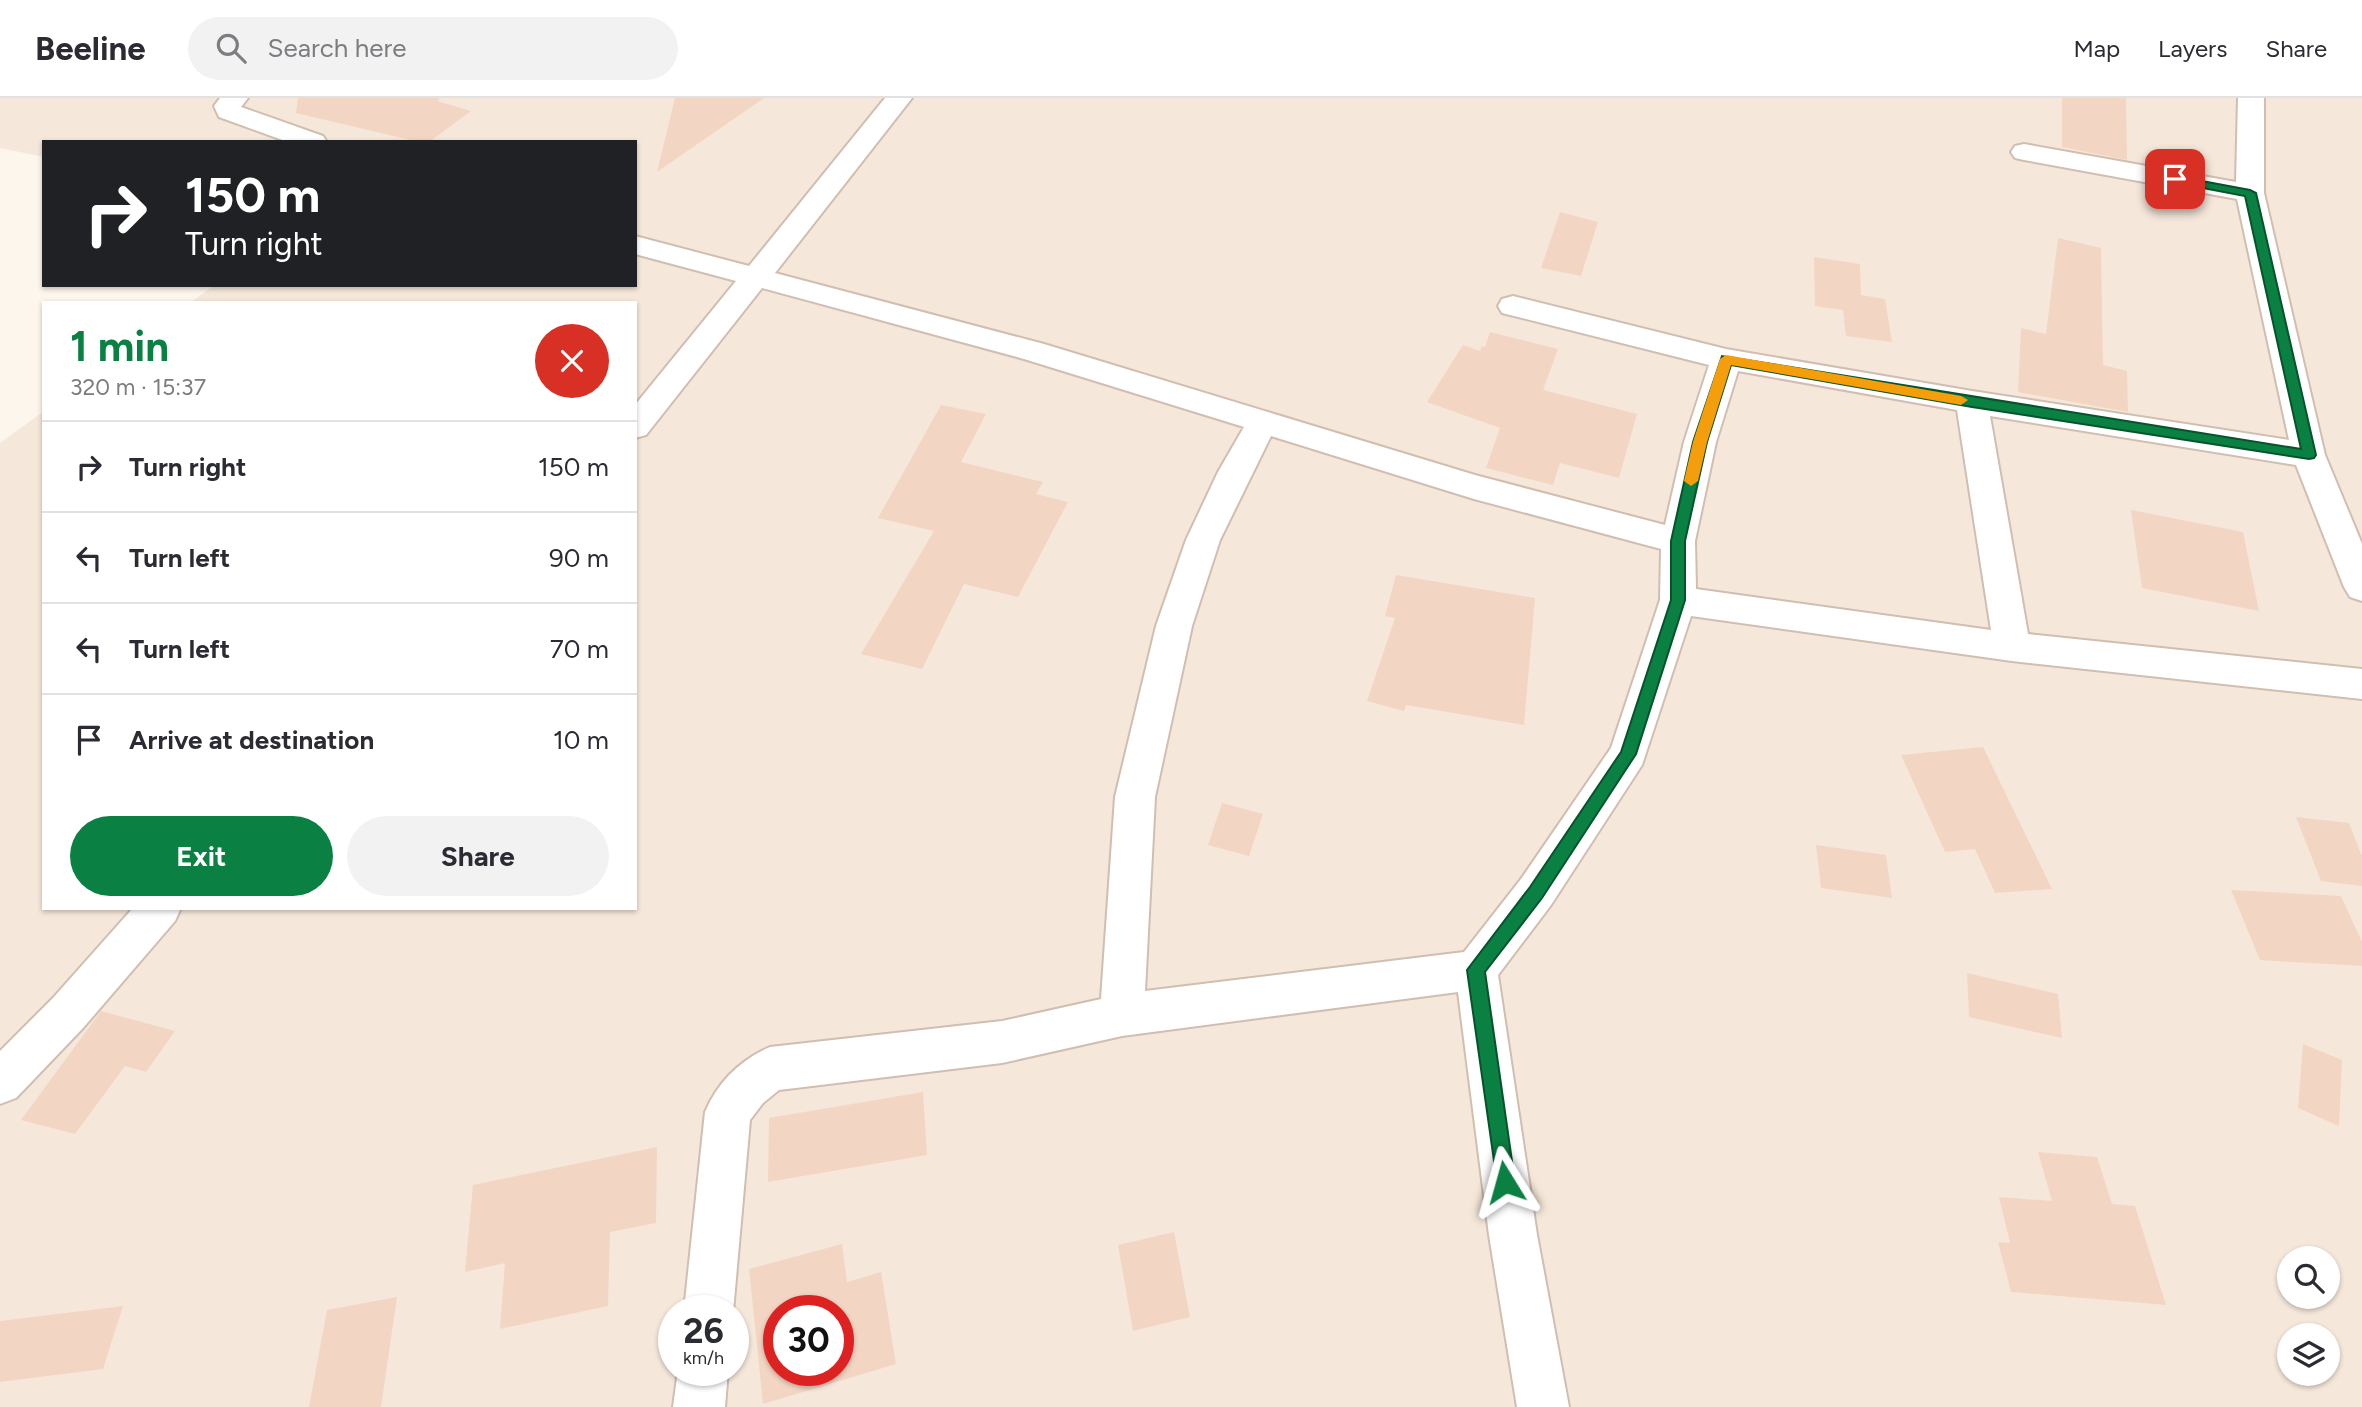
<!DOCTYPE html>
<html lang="en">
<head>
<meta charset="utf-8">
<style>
	body { margin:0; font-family:Figtree,sans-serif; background:#f2f2f3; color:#2b2b33; height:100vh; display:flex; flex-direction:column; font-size:26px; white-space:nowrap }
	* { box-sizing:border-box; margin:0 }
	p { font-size:23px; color:#7c7c81 }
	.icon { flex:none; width:38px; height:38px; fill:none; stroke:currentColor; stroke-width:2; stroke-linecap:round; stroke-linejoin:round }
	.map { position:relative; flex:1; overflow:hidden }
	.panel { position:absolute; left:42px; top:203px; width:595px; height:609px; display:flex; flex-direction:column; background:#fff; border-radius:0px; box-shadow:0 2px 5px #0004 }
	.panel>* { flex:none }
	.top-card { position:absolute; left:42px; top:42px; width:595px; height:147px; border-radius:0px; box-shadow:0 2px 5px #0004; background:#202124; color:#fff; overflow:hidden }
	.buttons { position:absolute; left:2277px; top:1148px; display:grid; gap:14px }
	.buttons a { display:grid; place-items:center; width:63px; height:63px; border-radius:50%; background:#fff; box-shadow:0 2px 5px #0004; font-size:35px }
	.speed { position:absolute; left:658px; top:1197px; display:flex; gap:14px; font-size:35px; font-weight:700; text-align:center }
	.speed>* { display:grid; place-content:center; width:91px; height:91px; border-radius:50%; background:#fff; box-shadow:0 2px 5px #0004; line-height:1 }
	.speed small { font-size:18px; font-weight:400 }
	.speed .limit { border:10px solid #d22; background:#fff; color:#111 }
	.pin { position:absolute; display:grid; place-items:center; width:60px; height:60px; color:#fff; margin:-30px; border-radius:14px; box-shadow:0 4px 10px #0006 }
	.me { position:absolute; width:77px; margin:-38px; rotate:352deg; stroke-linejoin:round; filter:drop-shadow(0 0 5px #0008) }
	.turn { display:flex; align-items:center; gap:24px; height:147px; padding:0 28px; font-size:32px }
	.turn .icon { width:91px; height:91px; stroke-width:2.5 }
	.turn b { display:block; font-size:49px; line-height:60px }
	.round { display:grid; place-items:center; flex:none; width:74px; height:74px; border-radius:37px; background:#f2f2f3 }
	.head { display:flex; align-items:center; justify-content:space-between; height:119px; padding:0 28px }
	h1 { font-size:42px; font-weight:700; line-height:52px; color:#0b8043 }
	.primary-button { display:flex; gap:14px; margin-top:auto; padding:14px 28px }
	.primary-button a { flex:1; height:80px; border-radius:42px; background:#0b8043; color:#fff; font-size:28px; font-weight:700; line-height:80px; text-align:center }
	.primary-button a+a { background:#f2f2f3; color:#2b2b33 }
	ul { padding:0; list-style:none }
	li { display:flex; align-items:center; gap:21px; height:91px; padding:0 28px; border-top:2px solid #e1e1e2 }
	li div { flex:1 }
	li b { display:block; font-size:26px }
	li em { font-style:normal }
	header { display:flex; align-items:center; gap:42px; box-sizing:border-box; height:98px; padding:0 35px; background:#fff; border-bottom:2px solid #e1e1e2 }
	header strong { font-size:33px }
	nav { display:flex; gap:38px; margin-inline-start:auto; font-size:24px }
	.search { width:490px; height:63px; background:#f2f2f3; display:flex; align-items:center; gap:18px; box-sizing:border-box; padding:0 24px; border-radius:38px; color:#7c7c81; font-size:26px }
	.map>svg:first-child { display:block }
	.residential { fill:#f5e8da; fill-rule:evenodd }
	.building { fill:#f3d5c3; fill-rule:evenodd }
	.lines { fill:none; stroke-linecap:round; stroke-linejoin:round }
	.minor-casing { stroke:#d1beb0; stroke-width:4 }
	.minor { fill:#fff; fill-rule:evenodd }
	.route { fill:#0b8043; stroke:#07532c; stroke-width:2 }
	.slow { fill:#f59e0b }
</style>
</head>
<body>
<header>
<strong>Beeline</strong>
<div class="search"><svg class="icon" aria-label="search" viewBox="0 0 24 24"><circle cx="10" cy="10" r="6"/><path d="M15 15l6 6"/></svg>Search here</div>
<nav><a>Map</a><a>Layers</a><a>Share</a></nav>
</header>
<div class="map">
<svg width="2362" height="1309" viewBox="0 0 2362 1309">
	<rect width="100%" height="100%" fill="#fdf6ec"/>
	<path class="residential" d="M 0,0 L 2362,0 L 2362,1309 L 0,1309 L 0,345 L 44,313 L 44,810 L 635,810 L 635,205 L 190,205 L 214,187 L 635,187 L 635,44 L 44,44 L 44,59 L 0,50 ZM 2289,1160 L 2328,1160 L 2328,1199 L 2289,1199 ZM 674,1213 L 733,1213 L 733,1272 L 674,1272 ZM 779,1213 L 838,1213 L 838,1272 L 779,1272 ZM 2289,1237 L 2328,1237 L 2328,1276 L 2289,1276 Z"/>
	<path class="building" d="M 298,0 L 440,0 L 437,3 L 471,13 L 429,44 L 419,44 L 296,15 Z
		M 675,0 L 764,0 L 657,74 Z
		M 2062,0 L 2126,0 L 2127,62 L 2062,49 Z
		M 1560,114 L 1598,124 L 1581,178 L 1541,170 Z
		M 2058,140 L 2101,150 L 2103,267 L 2127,273 L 2128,314 L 2018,294 L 2021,230 L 2046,236 Z
		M 1814,159 L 1860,166 L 1861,197 L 1885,201 L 1892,244 L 1846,238 L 1843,212 L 1815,208 Z
		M 1490,234 L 1558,251 L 1543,292 L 1637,316 L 1619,380 L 1560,365 L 1553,387 L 1486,370 L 1500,330 L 1427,304 L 1463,247 L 1480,253 L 1482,248 L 1485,249 Z
		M 941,307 L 986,316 L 961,364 L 1043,384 L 1036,396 L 1068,404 L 1018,499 L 964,486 L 922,571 L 861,556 L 934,433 L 878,420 Z
		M 2131,412 L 2243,434 L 2259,513 L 2142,490 Z
		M 1396,477 L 1535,500 L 1524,627 L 1406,607 L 1404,613 L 1367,603 L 1395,520 L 1385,518 Z
		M 1983,649 L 2052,791 L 1995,795 L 1975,751 L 1945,754 L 1901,657 Z
		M 1222,705 L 1263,716 L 1249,758 L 1208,747 Z
		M 2296,719 L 2349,725 L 2362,758 L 2362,788 L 2321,783 Z
		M 1816,747 L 1886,757 L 1892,800 L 1821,790 Z
		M 2231,792 L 2341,798 L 2362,844 L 2362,868 L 2260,862 Z
		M 1967,875 L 2058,896 L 2062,940 L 1969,919 Z
		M 101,913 L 175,933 L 146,974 L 125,968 L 75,1036 L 21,1022 Z
		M 2303,946 L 2342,962 L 2339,1028 L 2298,1010 Z
		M 923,994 L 927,1057 L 768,1084 L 769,1020 Z
		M 657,1049 L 656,1125 L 610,1134 L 608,1208 L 500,1231 L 505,1165 L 465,1174 L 473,1087 Z
		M 2038,1054 L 2097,1059 L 2112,1106 L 2135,1108 L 2166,1207 L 2011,1194 L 1998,1144 L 2010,1145 L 1999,1099 L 2052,1103 Z
		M 1174,1134 L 1190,1219 L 1133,1233 L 1118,1147 Z
		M 842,1146 L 847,1184 L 881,1174 L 896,1266 L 763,1306 L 749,1171 ZM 779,1213 L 838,1213 L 838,1272 L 779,1272 Z
		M 397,1199 L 381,1309 L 309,1309 L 327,1212 Z
		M 123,1208 L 103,1271 L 0,1284 L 0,1223 Z"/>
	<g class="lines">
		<g class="minor-casing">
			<path id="minor" d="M 220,0 L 248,0 L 241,9 L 323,38 L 327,44 L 288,44 L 219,19 L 214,8 Z
				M 885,0 L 912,0 L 775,175 L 1044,246 L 1475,377 L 1665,427 L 1684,344 L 1709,267 L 1502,215 L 1498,208 L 1502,201 L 1513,198 L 1726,251 L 1972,293 L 2289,342 L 2237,101 L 2024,62 L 2015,60 L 2011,54 L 2015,48 L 2024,46 L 2236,84 L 2238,0 L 2264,0 L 2264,95 L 2325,357 L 2362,446 L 2362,503 L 2350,499 L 2344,489 L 2296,367 L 1990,318 L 2028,536 L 2362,571 L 2362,601 L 2012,563 L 1691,518 L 1642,667 L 1551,807 L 1498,877 L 1537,1137 L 1569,1309 L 1517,1309 L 1489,1137 L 1458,894 L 1122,938 L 1002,965 L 779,992 L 763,1005 L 750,1022 L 733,1214 L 684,1213 L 705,1014 C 718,984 740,962 770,949 L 1002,923 L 1101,901 L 1115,699 L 1156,528 L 1186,442 L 1218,374 L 1244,329 L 1024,261 L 762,190 L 646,337 L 635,340 L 635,307 L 736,183 L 635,156 L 635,138 L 749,168 ZM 1738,273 L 1957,312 L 1991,532 L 1696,491 L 1695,443 L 1716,344 ZM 1271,338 L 1474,401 L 1661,451 L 1660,502 L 1611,650 L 1521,781 L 1464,854 L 1145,893 L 1155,699 L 1192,528 L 1220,442 Z
				M 133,810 L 181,810 L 175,823 L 83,930 L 16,1000 L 0,1006 L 0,953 L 53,900 Z
				M 678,1272 L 728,1272 L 725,1309 L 673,1309 Z"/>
		</g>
		<use href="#minor" class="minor"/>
	</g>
	<path class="route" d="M 2175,78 L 2250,92 L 2256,95 L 2316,357 L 2314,360 L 2309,361 L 1972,309 L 1731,267 L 1707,344 L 1685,443 L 1685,502 L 1636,656 L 1542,800 L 1485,874 L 1515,1084 L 1512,1091 L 1505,1094 L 1498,1091 L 1467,872 L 1530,789 L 1621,654 L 1671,502 L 1671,443 L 1693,344 L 1722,258 L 2301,351 L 2245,98 L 2171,84 L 2171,79 Z"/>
	<path class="slow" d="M 1726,257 L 1961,298 L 1968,302 L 1961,307 L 1731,267 L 1707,344 L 1698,383 L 1691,388 L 1684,383 L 1693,344 L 1720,261 Z"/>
</svg>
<div class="buttons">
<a><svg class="icon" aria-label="search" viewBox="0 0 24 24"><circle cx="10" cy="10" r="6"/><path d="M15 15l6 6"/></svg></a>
<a><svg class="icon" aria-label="layers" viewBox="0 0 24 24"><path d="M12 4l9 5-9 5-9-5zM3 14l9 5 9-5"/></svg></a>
</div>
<div class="speed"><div>26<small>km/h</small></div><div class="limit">30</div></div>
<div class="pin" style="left:2175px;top:81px;background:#d93025"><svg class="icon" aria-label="arrive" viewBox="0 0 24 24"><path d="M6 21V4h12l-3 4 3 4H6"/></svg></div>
<svg class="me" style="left:1505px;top:1084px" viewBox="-20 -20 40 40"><path d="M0-17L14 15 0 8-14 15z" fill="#0b8043" stroke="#fff" stroke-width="4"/></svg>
<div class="top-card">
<div class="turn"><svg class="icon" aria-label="right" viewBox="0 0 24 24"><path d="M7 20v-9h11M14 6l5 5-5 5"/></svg><div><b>150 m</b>Turn right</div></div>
</div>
<section class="panel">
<div class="head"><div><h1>1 min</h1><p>320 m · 15:37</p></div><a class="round" style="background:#d93025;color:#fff"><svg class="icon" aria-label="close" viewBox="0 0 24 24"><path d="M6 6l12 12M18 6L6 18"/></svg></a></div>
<ul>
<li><svg class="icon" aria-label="right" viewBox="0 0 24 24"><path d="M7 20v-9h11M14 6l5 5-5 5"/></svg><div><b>Turn right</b></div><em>150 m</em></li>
<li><svg class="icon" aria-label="left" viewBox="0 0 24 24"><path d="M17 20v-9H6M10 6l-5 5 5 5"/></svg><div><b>Turn left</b></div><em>90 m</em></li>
<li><svg class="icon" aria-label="left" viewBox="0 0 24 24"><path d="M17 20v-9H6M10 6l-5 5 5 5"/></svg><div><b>Turn left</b></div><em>70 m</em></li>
<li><svg class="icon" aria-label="arrive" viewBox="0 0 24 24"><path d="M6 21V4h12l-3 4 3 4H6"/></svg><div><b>Arrive at destination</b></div><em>10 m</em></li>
</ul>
<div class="primary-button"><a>Exit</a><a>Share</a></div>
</section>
</div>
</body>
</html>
